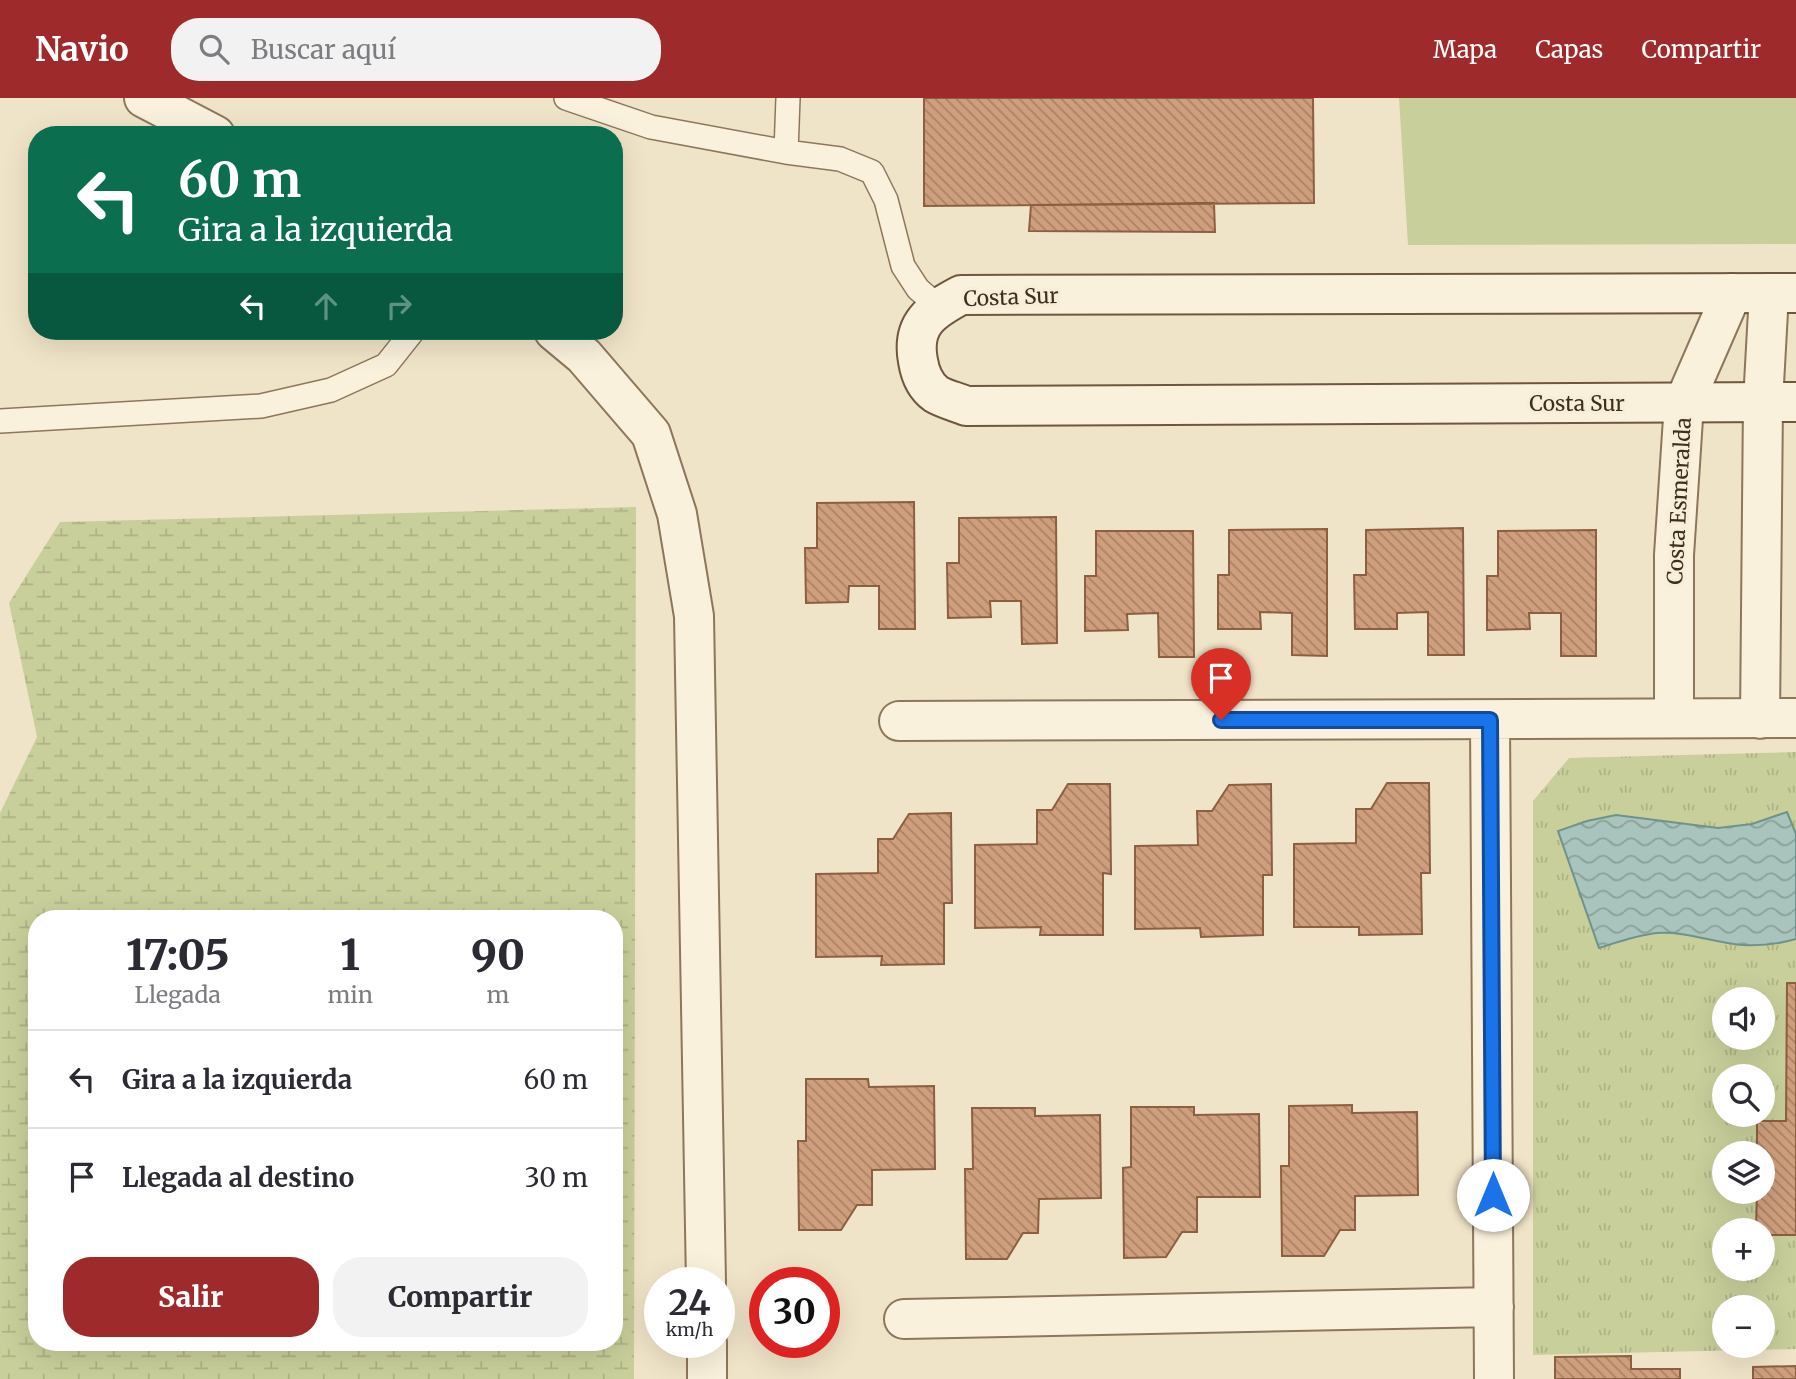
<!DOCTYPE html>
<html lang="es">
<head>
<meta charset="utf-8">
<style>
	body { margin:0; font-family:Merriweather,serif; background:#f2f2f3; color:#2b2b33; height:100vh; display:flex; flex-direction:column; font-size:26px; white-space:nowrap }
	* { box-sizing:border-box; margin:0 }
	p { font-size:23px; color:#7c7c81 }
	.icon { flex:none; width:38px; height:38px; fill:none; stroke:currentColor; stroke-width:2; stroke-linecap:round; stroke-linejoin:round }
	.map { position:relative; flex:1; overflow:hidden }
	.drawer { position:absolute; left:28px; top:812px; width:595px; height:441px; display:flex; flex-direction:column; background:#fff; border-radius:28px; box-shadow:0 7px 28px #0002 }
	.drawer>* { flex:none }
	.top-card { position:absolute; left:28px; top:28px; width:595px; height:214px; border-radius:28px; box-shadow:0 7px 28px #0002; background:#0b6e4f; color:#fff; overflow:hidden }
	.buttons { position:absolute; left:1712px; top:889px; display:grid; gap:14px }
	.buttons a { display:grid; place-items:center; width:63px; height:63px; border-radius:50%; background:#fff; box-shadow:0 7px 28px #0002; font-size:35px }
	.speed { position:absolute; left:644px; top:1169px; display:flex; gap:14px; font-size:35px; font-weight:700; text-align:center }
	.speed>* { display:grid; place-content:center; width:91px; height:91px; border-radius:50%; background:#fff; box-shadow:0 7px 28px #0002; line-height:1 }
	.speed small { font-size:18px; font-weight:400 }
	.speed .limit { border:10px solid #d22; background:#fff; color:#111 }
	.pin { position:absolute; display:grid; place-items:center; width:60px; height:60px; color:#fff; margin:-72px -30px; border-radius:50% 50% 50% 0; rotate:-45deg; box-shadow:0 0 7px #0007 }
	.pin .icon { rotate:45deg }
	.me { position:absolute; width:77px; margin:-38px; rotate:0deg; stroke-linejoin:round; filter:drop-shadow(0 0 5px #0008) }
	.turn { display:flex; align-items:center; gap:24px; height:147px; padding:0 35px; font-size:32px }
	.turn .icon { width:91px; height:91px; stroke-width:2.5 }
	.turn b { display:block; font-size:49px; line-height:60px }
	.lanes { display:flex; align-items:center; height:66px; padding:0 35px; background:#0003; justify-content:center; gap:35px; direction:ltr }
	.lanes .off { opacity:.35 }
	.eta { display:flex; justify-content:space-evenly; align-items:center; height:119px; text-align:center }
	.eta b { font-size:42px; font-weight:800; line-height:49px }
	.action { display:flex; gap:14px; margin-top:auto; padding:14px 35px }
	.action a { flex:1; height:80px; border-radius:28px; background:#9e2a2b; color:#fff; font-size:28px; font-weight:800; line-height:80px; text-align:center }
	.action a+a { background:#f2f2f3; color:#2b2b33 }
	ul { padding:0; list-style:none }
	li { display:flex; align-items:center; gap:21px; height:98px; padding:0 35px; border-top:2px solid #e1e1e2 }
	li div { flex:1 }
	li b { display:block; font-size:26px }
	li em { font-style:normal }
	header { display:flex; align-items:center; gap:42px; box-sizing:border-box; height:98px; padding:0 35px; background:#9e2a2b; color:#fff }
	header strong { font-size:33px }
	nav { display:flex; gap:38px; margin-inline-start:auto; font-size:24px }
	.search { width:490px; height:63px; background:#f2f2f3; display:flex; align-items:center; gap:18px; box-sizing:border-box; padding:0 24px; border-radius:28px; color:#7c7c81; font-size:26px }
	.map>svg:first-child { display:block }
	.green { fill:#c9cf9b }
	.wetland { fill:url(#wetland-marsh); fill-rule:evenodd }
	.park { fill:url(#park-tufts); fill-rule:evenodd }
	.water { fill:url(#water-waves); stroke:#6f938a; stroke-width:2 }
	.building { fill:url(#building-back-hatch); stroke:#8d5f41; stroke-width:2 }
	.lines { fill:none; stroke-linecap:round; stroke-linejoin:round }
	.lane-casing { stroke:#8d765c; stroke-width:26 }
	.street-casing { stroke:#8d765c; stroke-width:42 }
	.secondary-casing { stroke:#6f573f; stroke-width:42 }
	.lane { stroke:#faf1dc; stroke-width:23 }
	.street { stroke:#faf1dc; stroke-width:38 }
	.secondary { stroke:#faf1dc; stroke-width:38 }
	.route-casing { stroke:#114b97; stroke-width:18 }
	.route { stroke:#1a73e8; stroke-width:12 }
	.labels { text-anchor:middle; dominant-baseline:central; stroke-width:7; stroke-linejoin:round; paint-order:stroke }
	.street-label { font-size:21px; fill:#3d2e20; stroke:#f7eed8 }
</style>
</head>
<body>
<header>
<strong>Navio</strong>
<div class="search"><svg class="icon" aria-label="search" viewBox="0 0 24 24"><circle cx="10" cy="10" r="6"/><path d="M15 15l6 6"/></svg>Buscar aquí</div>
<nav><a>Mapa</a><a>Capas</a><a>Compartir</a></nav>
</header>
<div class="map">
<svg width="1796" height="1281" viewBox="0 0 1796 1281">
	<defs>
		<pattern id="wetland-marsh" width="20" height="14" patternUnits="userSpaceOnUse" patternTransform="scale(1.75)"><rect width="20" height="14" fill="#c9cf9b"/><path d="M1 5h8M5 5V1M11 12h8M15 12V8" fill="none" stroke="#aeb285"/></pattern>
		<pattern id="park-tufts" width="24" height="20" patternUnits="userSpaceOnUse" patternTransform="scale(1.75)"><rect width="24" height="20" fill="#c9cf9b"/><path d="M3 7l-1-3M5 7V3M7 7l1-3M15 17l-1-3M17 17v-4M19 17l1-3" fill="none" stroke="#aeb285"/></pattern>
		<pattern id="water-waves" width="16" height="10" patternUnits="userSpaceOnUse" patternTransform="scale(1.75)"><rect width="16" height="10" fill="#a9c4bc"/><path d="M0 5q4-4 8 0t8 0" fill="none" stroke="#8ba098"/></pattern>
		<pattern id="building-back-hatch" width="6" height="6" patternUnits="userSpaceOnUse" patternTransform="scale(1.75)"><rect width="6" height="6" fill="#cf9f7d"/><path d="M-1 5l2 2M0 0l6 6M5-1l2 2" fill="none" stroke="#a98266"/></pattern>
	</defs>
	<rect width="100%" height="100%" fill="#f0e4c8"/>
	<path class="green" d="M 1399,0 L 1796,0 L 1796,146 L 1408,147 Z"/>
	<path class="wetland" d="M 636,409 L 634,1281 L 0,1281 L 0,715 L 37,639 L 9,505 L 60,424 ZM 37,821 L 614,821 L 614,1244 L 37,1244 Z"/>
	<path class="park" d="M 1796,654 L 1796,1251 L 1533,1257 L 1533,703 L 1569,660 ZM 1724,901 L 1762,901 L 1762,940 L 1724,940 ZM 1724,978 L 1762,978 L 1762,1017 L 1724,1017 ZM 1724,1055 L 1762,1055 L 1762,1094 L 1724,1094 ZM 1724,1132 L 1762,1132 L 1762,1171 L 1724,1171 ZM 1724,1209 L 1762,1209 L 1762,1248 L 1724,1248 Z"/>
	<path class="water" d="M 1787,714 L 1796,736 L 1796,841 C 1779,846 1760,848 1742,847 C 1714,845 1686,833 1657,835 C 1637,837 1618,844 1599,850 L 1558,733 L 1587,723 L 1616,717 L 1718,730 L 1752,726 Z"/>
	<path class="building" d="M 924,0 L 1313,0 L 1314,105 L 924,108 Z
		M 1214,105 L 1215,134 L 1029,133 L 1031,107 Z
		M 914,404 L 915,531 L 879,531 L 879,488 L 849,488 L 848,504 L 806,505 L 805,450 L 817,450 L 817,405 Z
		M 1056,419 L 1057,545 L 1022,546 L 1021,503 L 990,503 L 991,519 L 948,520 L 947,465 L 959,465 L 959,420 Z
		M 1463,430 L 1464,557 L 1428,557 L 1428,514 L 1397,515 L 1397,531 L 1355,531 L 1354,477 L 1366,477 L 1366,432 Z
		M 1327,431 L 1327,558 L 1292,557 L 1292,515 L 1260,514 L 1261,531 L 1218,531 L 1218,477 L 1229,477 L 1229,432 Z
		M 1596,432 L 1596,558 L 1561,558 L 1561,515 L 1529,515 L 1530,531 L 1487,532 L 1487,478 L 1498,478 L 1498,433 Z
		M 1096,433 L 1193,433 L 1194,559 L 1159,559 L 1158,515 L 1127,516 L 1128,532 L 1085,533 L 1085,478 L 1096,478 Z
		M 1387,685 L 1429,685 L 1430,775 L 1421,775 L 1422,836 L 1359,837 L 1359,829 L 1294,829 L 1294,746 L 1356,745 L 1356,711 L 1371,711 Z
		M 1068,686 L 1110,686 L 1111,776 L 1103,775 L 1103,837 L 1040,837 L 1041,829 L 975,830 L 975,747 L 1037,746 L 1037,712 L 1052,712 Z
		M 1271,686 L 1272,777 L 1263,777 L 1263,837 L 1201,839 L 1200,830 L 1135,831 L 1135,748 L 1198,747 L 1197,713 L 1212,713 L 1229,687 Z
		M 951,715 L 952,805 L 944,805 L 944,866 L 881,867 L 882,858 L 816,859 L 816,776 L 878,775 L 878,741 L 893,741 L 909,716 Z
		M 1787,885 L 1796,885 L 1796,1137 L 1762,1137 L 1762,1132 L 1756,1132 L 1757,1094 L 1762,1094 L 1762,1055 L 1757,1055 L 1757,1023 L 1786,1023 Z
		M 806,981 L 868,981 L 869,989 L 934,988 L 935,1071 L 872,1072 L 872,1107 L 857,1107 L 841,1132 L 799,1132 L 798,1043 L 806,1043 Z
		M 1352,1007 L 1352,1015 L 1417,1014 L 1418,1097 L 1355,1098 L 1355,1132 L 1340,1132 L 1324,1158 L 1282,1158 L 1281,1068 L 1289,1068 L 1289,1008 Z
		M 1131,1009 L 1194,1009 L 1194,1017 L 1259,1016 L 1260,1099 L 1197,1099 L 1197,1134 L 1182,1134 L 1166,1159 L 1124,1160 L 1123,1070 L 1131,1069 Z
		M 972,1010 L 1035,1010 L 1035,1018 L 1100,1017 L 1101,1100 L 1039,1101 L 1038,1135 L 1023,1135 L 1007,1161 L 966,1161 L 965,1071 L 973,1071 Z
		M 1631,1258 L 1631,1271 L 1680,1271 L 1680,1281 L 1555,1281 L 1555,1259 Z
		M 1796,1268 L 1796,1281 L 1753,1281 L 1753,1269 Z"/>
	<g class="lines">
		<g class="lane-casing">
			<path id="lane" d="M 566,0 L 651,29 L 786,54 L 840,61 L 872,74 L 886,102 L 903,168 L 918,191 L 939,209
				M 786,54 L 788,0
				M 0,323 L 261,308 L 331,292 L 386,267 L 413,233"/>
		</g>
		<g class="street-casing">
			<path id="street" d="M 144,0 L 215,37
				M 554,233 L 584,258 L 651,336 L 677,416 L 694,518 L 706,1185
				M 1674,620 L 1674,457 L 1684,305 L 1732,195
				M 1760,621 L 1763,304 L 1769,195
				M 1490,622 L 1494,1281
				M 899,623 L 1796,620
				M 904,1221 L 1494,1209
				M 707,1244 L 707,1281"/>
		</g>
		<g class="secondary-casing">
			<path id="secondary" d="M 1796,195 L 961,197 C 931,213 911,226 918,263 C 920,275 925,288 936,296 C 944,301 957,304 966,308 L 1796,304"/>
		</g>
		<use href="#lane" class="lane"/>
		<use href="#street" class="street"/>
		<use href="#secondary" class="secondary"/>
	</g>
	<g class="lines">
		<g class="route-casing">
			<path id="route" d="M 1221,622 L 1490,622 L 1493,1097"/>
		</g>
		<use href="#route" class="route"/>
	</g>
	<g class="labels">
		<g class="street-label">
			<text transform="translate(1011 199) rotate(-2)">Costa Sur</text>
			<text x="1577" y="305">Costa Sur</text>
			<text transform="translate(1679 403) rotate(-87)">Costa Esmeralda</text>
		</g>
	</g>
</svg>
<div class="buttons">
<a><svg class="icon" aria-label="sound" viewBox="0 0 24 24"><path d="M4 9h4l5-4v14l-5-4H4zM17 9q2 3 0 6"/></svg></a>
<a><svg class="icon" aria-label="search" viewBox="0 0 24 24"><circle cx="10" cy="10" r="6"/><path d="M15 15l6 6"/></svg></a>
<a><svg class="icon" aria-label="layers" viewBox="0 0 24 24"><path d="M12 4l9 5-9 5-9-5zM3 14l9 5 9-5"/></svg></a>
<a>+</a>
<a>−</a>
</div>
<div class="speed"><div>24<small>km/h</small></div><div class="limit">30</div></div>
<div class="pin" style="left:1221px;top:622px;background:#d93025"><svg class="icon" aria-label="arrive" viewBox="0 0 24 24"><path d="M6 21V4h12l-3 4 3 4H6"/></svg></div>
<svg class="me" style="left:1493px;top:1097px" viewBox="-20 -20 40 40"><circle r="19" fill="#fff"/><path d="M0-13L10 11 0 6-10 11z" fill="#1a73e8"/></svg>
<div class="top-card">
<div class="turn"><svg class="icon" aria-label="left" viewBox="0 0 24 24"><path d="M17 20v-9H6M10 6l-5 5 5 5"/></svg><div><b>60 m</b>Gira a la izquierda</div></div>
<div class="lanes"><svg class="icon" aria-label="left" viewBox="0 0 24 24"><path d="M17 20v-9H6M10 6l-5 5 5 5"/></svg><svg class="icon off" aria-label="ahead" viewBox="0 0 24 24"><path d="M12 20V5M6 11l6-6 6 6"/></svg><svg class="icon off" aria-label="right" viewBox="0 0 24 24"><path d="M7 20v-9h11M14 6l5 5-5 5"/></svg></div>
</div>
<section class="drawer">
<div class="eta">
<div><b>17:05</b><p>Llegada</p></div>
<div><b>1</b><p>min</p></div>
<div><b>90</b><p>m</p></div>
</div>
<ul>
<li><svg class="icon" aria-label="left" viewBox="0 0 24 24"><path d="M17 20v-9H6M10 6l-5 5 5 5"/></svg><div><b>Gira a la izquierda</b></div><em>60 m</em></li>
<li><svg class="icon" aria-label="arrive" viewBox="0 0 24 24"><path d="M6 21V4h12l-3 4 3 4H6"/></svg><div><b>Llegada al destino</b></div><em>30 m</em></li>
</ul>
<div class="action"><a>Salir</a><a>Compartir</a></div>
</section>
</div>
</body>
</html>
